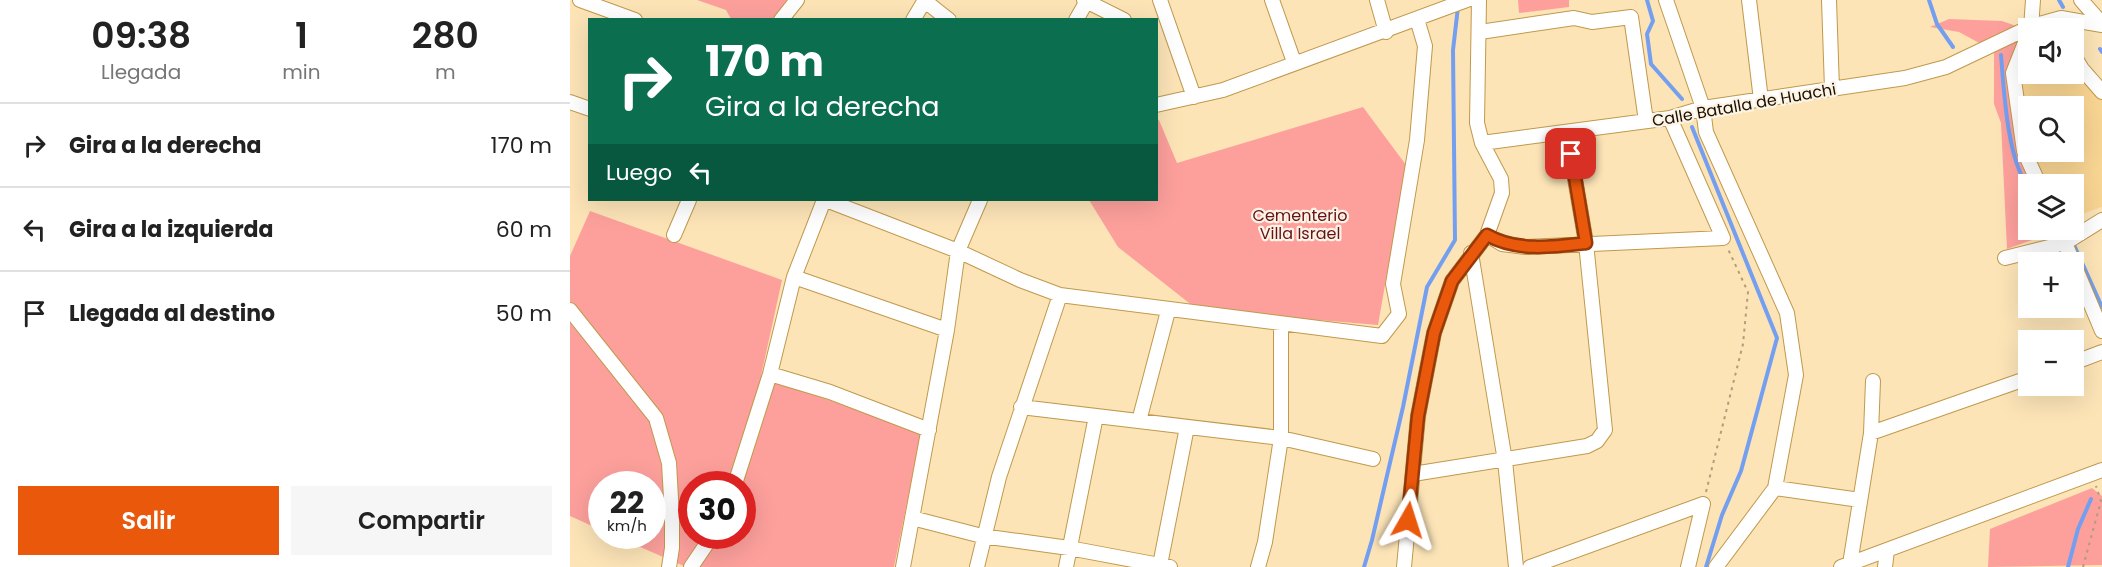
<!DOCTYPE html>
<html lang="es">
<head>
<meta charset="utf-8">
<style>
	body { margin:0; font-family:Poppins,sans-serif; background:#f6f6f6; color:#222; height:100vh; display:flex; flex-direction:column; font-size:22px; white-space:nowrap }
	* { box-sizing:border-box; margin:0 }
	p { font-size:20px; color:#767676 }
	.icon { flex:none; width:33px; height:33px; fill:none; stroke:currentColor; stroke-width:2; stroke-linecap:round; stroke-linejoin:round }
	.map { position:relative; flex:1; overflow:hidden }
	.drawer { display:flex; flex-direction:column; background:#fff; width:570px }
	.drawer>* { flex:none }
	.banner { position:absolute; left:18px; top:18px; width:570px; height:183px; border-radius:0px; box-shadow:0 6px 24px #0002; background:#0b6e4f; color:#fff; overflow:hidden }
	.tools { position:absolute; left:1448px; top:18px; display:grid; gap:12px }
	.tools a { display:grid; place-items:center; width:66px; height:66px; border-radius:0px; background:#fff; box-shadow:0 6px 24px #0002; font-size:30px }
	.speed { position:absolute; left:18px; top:471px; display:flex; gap:12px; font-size:30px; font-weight:700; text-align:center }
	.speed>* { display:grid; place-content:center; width:78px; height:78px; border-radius:50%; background:#fff; box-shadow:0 6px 24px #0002; line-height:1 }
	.speed small { font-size:15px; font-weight:400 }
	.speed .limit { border:9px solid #d22; background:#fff; color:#111 }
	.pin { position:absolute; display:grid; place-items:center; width:51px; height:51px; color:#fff; margin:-26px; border-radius:12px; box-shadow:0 3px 9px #0006 }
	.me { position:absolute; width:66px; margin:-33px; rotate:6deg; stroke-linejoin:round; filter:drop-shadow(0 0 4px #0008) }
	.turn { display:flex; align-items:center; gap:21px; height:126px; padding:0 18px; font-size:27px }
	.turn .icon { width:78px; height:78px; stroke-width:2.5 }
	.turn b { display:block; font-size:42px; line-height:51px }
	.then { display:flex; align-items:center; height:57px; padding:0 18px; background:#0003; gap:12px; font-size:22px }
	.eta { display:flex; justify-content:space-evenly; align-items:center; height:102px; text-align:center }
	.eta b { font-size:36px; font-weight:600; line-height:42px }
	.button { display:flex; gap:12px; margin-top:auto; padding:12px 18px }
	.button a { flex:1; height:69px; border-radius:0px; background:#ea580c; color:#fff; font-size:24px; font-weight:600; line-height:69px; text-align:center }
	.button a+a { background:#f6f6f6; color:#222 }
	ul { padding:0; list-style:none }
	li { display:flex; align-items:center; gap:18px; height:84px; padding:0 18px; border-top:2px solid #e0e0e0 }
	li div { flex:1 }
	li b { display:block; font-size:22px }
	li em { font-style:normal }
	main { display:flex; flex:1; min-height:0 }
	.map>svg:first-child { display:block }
	.built { fill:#f9d593 }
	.green { fill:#fda09c; fill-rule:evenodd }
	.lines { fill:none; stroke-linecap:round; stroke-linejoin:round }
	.stream { stroke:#749ff1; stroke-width:4 }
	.minor-casing { stroke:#c0994c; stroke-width:16 }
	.path { stroke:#b19d7a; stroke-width:2; stroke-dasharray:3 4.5; stroke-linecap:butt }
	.minor { stroke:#fff; stroke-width:14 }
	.route-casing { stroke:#983908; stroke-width:15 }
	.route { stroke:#ea580c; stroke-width:10 }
	.labels { text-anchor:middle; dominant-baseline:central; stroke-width:4.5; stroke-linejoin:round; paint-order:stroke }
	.street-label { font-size:16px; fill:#1b0f00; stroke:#fcf3e5 }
	.park-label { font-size:16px; fill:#651219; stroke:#fcf3e5 }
</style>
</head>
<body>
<main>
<section class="drawer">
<div class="eta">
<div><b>09:38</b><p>Llegada</p></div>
<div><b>1</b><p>min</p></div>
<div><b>280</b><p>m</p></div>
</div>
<ul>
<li><svg class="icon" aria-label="right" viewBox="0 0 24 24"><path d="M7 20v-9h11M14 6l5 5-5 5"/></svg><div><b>Gira a la derecha</b></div><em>170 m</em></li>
<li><svg class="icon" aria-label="left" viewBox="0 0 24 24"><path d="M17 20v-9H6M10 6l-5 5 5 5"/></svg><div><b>Gira a la izquierda</b></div><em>60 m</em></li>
<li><svg class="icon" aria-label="arrive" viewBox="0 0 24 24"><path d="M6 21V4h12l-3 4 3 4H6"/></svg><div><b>Llegada al destino</b></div><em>50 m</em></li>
</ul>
<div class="button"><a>Salir</a><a>Compartir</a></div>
</section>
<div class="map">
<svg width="1532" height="567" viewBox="0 0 1532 567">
	<rect width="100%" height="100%" fill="#fce4b7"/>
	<path class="built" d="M 1458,43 L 1458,74 L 1503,74 L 1503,61 L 1532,95 L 1532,207 L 1503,217 L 1503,184 L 1476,184 L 1464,152 L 1503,152 L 1503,106 L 1458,106 L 1458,132 L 1441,76 Z"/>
	<path class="green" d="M 127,0 L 221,0 L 206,20 L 161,19 L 156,10 Z
		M 948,0 L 999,0 L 999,7 L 949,13 Z
		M 1379,19 L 1432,21 L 1458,30 L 1441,76 L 1458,152 L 1464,152 L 1476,184 L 1458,184 L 1458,230 L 1490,230 L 1437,249 L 1431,123 L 1424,104 L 1424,51 L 1389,32 L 1360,27 Z
		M 793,107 L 836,165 L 808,325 L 628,310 L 548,247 L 519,200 L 586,200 L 586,120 L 589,120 L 607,163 Z
		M 20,211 L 212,280 L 191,376 L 351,433 L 324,567 L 116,567 L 45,536 L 82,536 L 82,484 L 32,484 L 31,530 L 0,516 L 0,256 ZM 122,484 L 172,484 L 172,536 L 122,536 Z
		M 1522,488 L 1532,496 L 1532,565 L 1418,567 L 1420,529 Z"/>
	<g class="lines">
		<path class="stream" d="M 1077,0 L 1083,21 L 1077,34 L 1081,64 L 1112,99
			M 1359,0 L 1367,24 L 1383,47
			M 1489,0 L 1493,7
			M 1530,49 L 1532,52
			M 1431,55 C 1434,91 1437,158 1458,187
			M 1122,127 L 1207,338 L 1171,471 L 1152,515 L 1136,567
			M 1488,230 L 1489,231
			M 1504,245 L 1532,307
			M 794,567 L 802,540 L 833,407 L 857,287 L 885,240 L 883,50 L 888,7
			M 1498,567 L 1508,529 L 1521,499"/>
		<g class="minor-casing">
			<path id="minor" d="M 10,0 L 65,20
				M 514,0 L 554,20
				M 590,0 L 624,97
				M 702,0 L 724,62
				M 807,0 L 816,32
				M 1096,0 L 1133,108 L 1136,132 L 1217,313 L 1226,375 L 1205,488 L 1146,567
				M 1179,0 L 1191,100
				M 1259,0 L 1262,89
				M 1511,0 L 1532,24
				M 355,1 L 379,20
				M 211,20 L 227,0
				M 343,20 L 355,0
				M 506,20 L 517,1
				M 1461,28 L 1463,0
				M 910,32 L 1004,18 L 1022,22 L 1061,17 L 1076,121
				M 1458,35 L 1443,73 L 1454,151 L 1469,184
				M 1503,54 L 1512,69 L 1532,92
				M 0,102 L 20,109
				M 586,105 L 653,90 L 897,0
				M 912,143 L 1100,118 L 1133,108 L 1335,78 L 1376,67 L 1462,26 L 1491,18 L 1532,25
				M 256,200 L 388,251 L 450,280 L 490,295 L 812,336 L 829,314 L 823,284 L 847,140 L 855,46 L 847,19
				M 104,235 L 119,200
				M 917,235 L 932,244 L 956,247 L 1153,238 L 1100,118
				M 1495,243 L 1532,331
				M 901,253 L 935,461 L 946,567
				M 1435,258 L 1495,243 L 1532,220
				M 224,277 L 377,330
				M 0,310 L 86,418 L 99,463 L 102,516 L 102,548 L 99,567
				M 1503,363 L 1532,352
				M 200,374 L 260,392 L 359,430
				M 451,407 L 711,438 L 803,459
				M 569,421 L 598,311
				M 1301,433 L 1458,378
				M 843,474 L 1017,446 L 1027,441 L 1035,430 L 1016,243 L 997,132
				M 165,484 L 200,374 L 224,277 L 254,200
				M 1205,488 L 1290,500
				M 342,518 L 412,536 L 499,548 L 600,567
				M 1280,564 L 1301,433 L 1303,381
				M 590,565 L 617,427
				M 121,567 L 142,536
				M 333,567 L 377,330 L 388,251 L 410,200
				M 407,567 L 429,477 L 490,295
				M 496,567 L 526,416
				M 688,567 L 695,542 L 711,438 L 711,325
				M 834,567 L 848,416 L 864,333 L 882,281 L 917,235 L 932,193 L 931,179 L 912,143 L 907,123 L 909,0
				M 960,567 L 1133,504
				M 1118,567 L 1133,504
				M 1271,567 L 1532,470
				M 1315,567 L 1317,550"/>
		</g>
		<path class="path" d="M 1136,492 L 1173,344 L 1178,292 L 1158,249
			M 1513,567 L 1531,501 L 1526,486"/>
		<use href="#minor" class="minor"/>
	</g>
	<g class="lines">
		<g class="route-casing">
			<path id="route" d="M 838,520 L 848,416 L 864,333 L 882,281 L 917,235 C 947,252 983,247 1016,243 L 1001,154"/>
		</g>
		<use href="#route" class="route"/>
	</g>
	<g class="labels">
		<g class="street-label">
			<text transform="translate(1174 105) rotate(-10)">Calle Batalla de Huachi</text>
		</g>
		<g class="park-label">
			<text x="730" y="215">Cementerio<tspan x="730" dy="18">Villa Israel</tspan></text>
		</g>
	</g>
</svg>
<div class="tools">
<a><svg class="icon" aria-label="sound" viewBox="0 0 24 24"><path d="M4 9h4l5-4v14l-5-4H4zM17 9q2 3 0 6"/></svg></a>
<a><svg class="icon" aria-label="search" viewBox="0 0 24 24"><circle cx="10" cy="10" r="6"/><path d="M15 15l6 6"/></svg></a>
<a><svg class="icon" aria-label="layers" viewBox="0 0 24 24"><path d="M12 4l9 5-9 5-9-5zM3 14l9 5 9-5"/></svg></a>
<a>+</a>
<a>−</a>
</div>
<div class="speed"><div>22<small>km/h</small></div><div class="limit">30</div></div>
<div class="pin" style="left:1001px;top:154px;background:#d93025"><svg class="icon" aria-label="arrive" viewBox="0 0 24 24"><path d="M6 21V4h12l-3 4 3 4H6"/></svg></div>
<svg class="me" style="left:838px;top:520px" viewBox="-20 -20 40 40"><path d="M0-17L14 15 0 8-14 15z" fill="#ea580c" stroke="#fff" stroke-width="4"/></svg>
<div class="banner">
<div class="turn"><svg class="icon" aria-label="right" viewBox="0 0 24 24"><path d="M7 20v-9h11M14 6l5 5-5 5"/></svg><div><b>170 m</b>Gira a la derecha</div></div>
<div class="then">Luego<svg class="icon" aria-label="left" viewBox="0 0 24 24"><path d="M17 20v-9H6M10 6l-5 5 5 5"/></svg></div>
</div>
</div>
</main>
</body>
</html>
